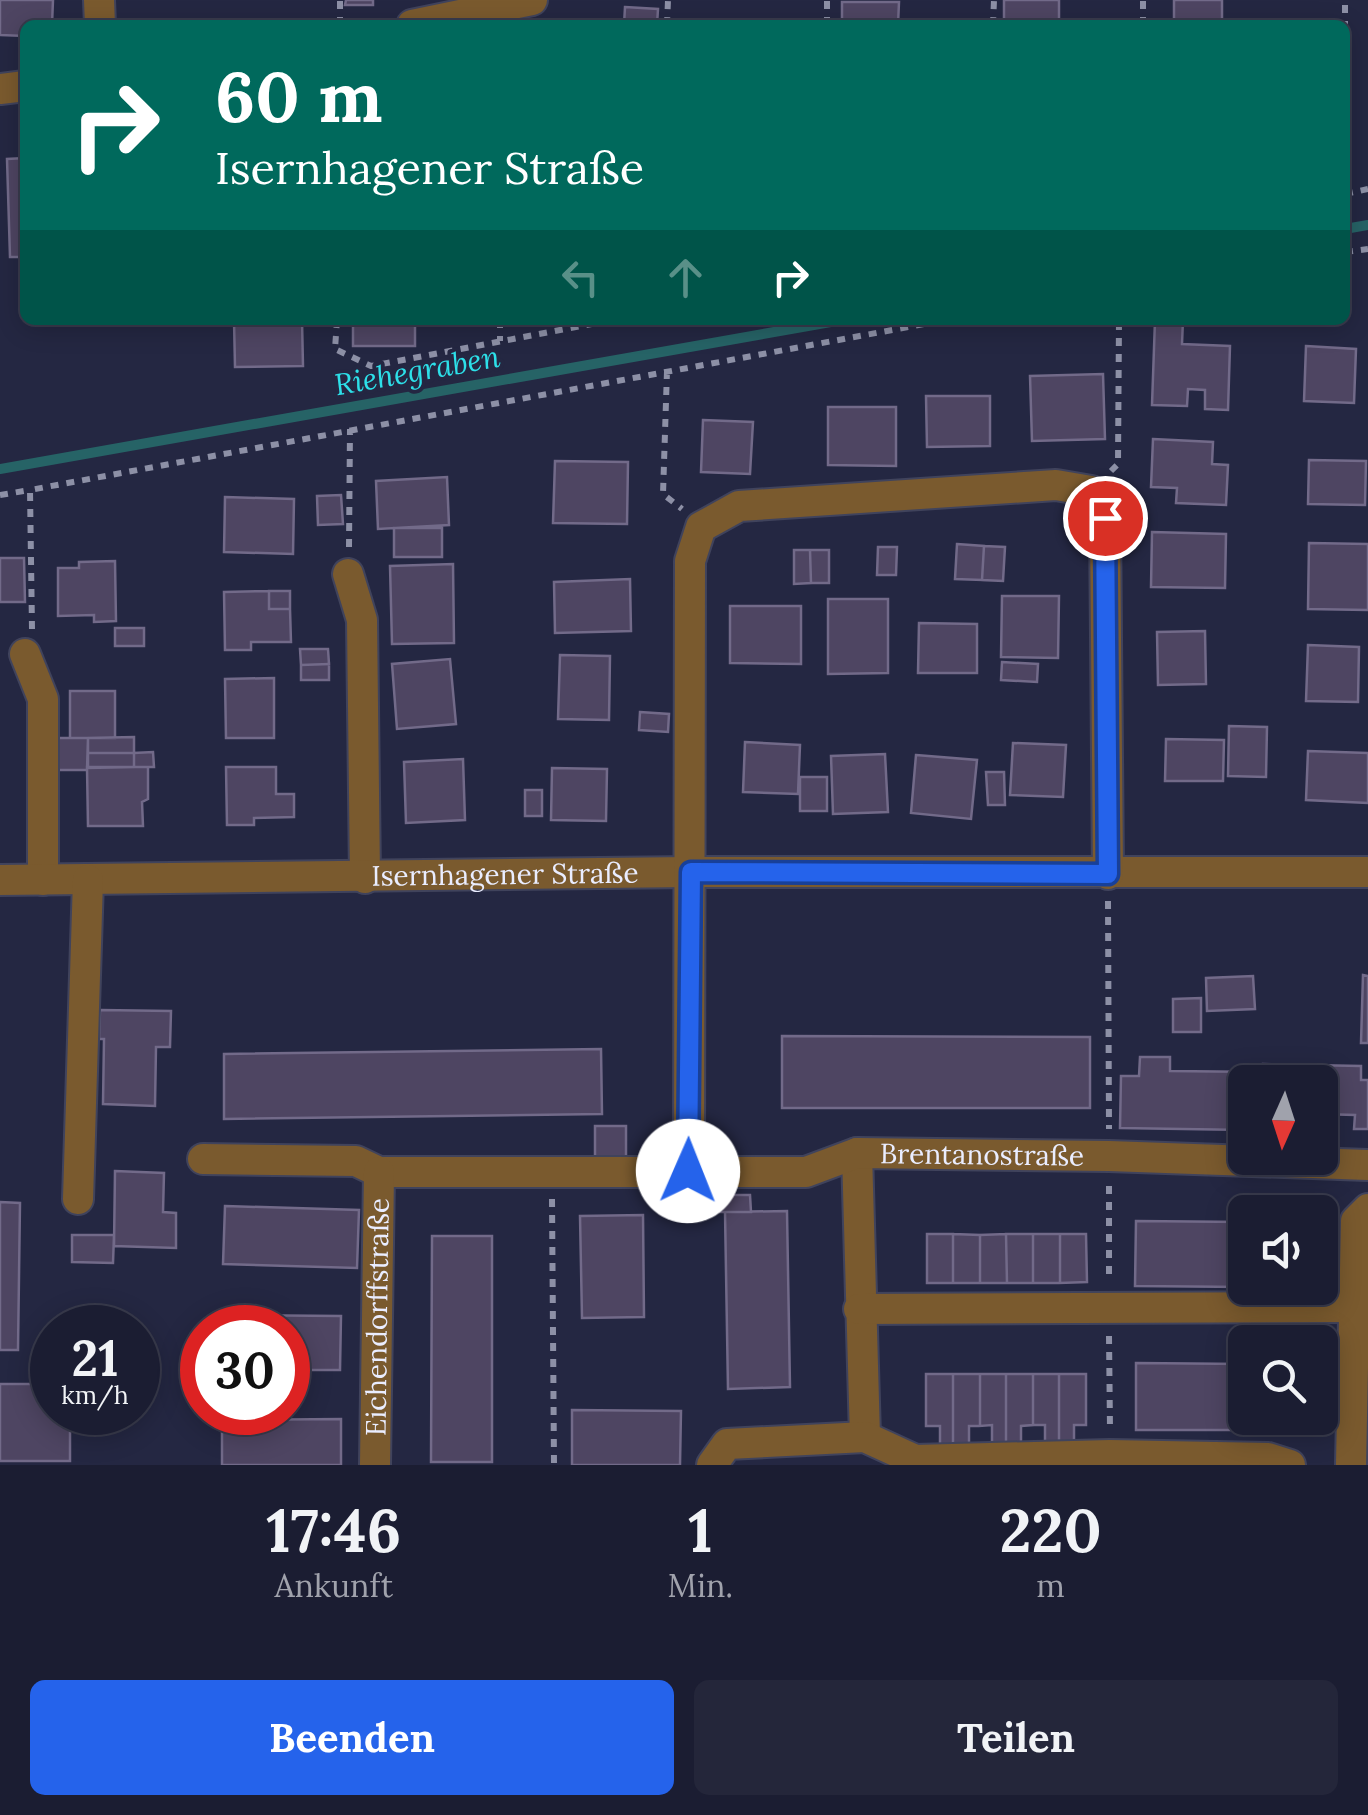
<!DOCTYPE html>
<html lang="de">
<head>
<meta charset="utf-8">
<style>
	body { margin:0; font-family:Lora,serif; background:#24263a; color:#f1f3f6; height:100vh; display:flex; flex-direction:column; font-size:38px; white-space:nowrap }
	* { box-sizing:border-box; margin:0 }
	p { font-size:32px; color:#a0a2ac }
	.icon { flex:none; width:55px; height:55px; fill:none; stroke:currentColor; stroke-width:2; stroke-linecap:round; stroke-linejoin:round }
	.map { position:relative; height:1465px; overflow:hidden }
	.sheet { display:flex; flex-direction:column; background:#1b1d32; flex:1 }
	.sheet>* { flex:none }
	.banner { position:absolute; left:20px; top:20px; width:1330px; height:305px; border-radius:15px; box-shadow:0 5px 25px #0003,0 0 0 2px #393b4d; background:#00695c; color:#fff; overflow:hidden }
	.needle { width:65px; rotate:183deg }
	.buttons { position:absolute; left:1228px; top:1065px; display:grid; gap:20px }
	.buttons a { display:grid; place-items:center; width:110px; height:110px; border-radius:15px; background:#1b1d32; box-shadow:0 5px 25px #0003,0 0 0 2px #393b4d; font-size:50px }
	.speed { position:absolute; left:30px; top:1305px; display:flex; gap:20px; font-size:50px; font-weight:700; text-align:center }
	.speed>* { display:grid; place-content:center; width:130px; height:130px; border-radius:50%; background:#1b1d32; box-shadow:0 5px 25px #0003,0 0 0 2px #393b4d; line-height:1 }
	.speed small { font-size:25px; font-weight:400 }
	.speed .limit { border:15px solid #d22; background:#fff; color:#111 }
	.pin { position:absolute; display:grid; place-items:center; width:85px; height:85px; color:#fff; margin:-42px; border:5px solid #fff; border-radius:50%; box-shadow:0 2px 10px #0007 }
	.me { position:absolute; width:110px; margin:-55px; rotate:1deg; stroke-linejoin:round; filter:drop-shadow(0 0 8px #0008) }
	.turn { display:flex; align-items:center; gap:35px; height:210px; padding:0 30px; font-size:45px }
	.turn .icon { width:130px; height:130px; stroke-width:2.5 }
	.turn b { display:block; font-size:70px; line-height:85px }
	.lanes { display:flex; align-items:center; height:95px; padding:0 30px; background:#0003; justify-content:center; gap:50px; direction:ltr }
	.lanes .off { opacity:.35 }
	.eta { display:flex; justify-content:space-evenly; align-items:center; height:170px; text-align:center }
	.eta b { font-size:60px; font-weight:700; line-height:70px }
	.primary-button { display:flex; gap:20px; margin-top:auto; padding:20px 30px }
	.primary-button a { flex:1; height:115px; border-radius:15px; background:#2563eb; color:#fff; font-size:40px; font-weight:700; line-height:115px; text-align:center }
	.primary-button a+a { background:#24263a; color:#f1f3f6 }
	.map>svg:first-child { display:block }
	.lines { fill:none; stroke-linecap:round; stroke-linejoin:round }
	.stream { stroke:#266366; stroke-width:10 }
	.building { fill:#4e4562; stroke:#726a89; stroke-width:2.5 }
	.minor-casing { stroke:#40435c; stroke-width:34 }
	.path { stroke:#8d90a6; stroke-width:6; stroke-dasharray:8 8; stroke-linecap:butt }
	.minor { stroke:#7a5a2e; stroke-width:30 }
	.route-casing { stroke:#184099; stroke-width:25 }
	.route { stroke:#2563eb; stroke-width:18 }
	.labels { text-anchor:middle; dominant-baseline:central; stroke-width:8; stroke-linejoin:round; paint-order:stroke }
	.street-label { font-size:28px; fill:#eaedff; stroke:#242742 }
	.water-label { font-size:30px; font-style:italic; fill:#2de0e9; stroke:#242742 }
</style>
</head>
<body>
<div class="map">
<svg width="1368" height="1465" viewBox="0 0 1368 1465">
	<rect width="100%" height="100%" fill="#242742"/>
	<g class="lines">
		<path class="stream" d="M 1345,229 L 1368,225
			M 0,469 L 842,320"/>
	</g>
	<path class="building" d="M 0,0 L 53,0 L 52,25 L 25,25 L 25,36 L 0,35 Z
		M 346,0 L 373,0 L 373,5 L 345,5 Z
		M 1004,0 L 1059,0 L 1059,25 L 1004,25 Z
		M 1174,0 L 1222,0 L 1222,25 L 1174,25 Z
		M 842,2 L 899,2 L 898,25 L 842,25 Z
		M 625,7 L 658,9 L 657,25 L 624,25 Z
		M 25,158 L 25,257 L 10,257 L 7,159 Z
		M 234,320 L 302,320 L 303,366 L 235,367 Z
		M 353,320 L 415,320 L 415,346 L 353,346 Z
		M 1155,320 L 1183,320 L 1182,344 L 1230,346 L 1228,410 L 1205,409 L 1205,390 L 1188,389 L 1187,406 L 1152,405 Z
		M 1306,346 L 1356,349 L 1354,403 L 1304,401 Z
		M 1103,374 L 1105,439 L 1032,441 L 1030,376 Z
		M 926,396 L 990,396 L 990,446 L 927,447 Z
		M 828,407 L 896,407 L 896,466 L 828,465 Z
		M 703,420 L 753,422 L 750,474 L 701,472 Z
		M 1153,439 L 1213,442 L 1212,464 L 1228,465 L 1226,505 L 1176,503 L 1177,488 L 1151,487 Z
		M 1309,460 L 1366,461 L 1365,505 L 1308,504 Z
		M 555,461 L 628,462 L 627,524 L 553,523 Z
		M 447,477 L 449,525 L 378,529 L 376,481 Z
		M 341,495 L 343,524 L 318,525 L 317,496 Z
		M 225,497 L 294,499 L 293,554 L 224,552 Z
		M 394,528 L 442,528 L 442,557 L 394,557 Z
		M 1152,532 L 1226,534 L 1225,588 L 1151,587 Z
		M 1309,543 L 1368,544 L 1368,610 L 1308,609 Z
		M 957,544 L 984,546 L 982,580 L 955,579 Z
		M 984,546 L 1005,547 L 1003,581 L 982,580 Z
		M 878,547 L 897,547 L 896,575 L 877,575 Z
		M 794,550 L 810,550 L 811,583 L 794,584 Z
		M 810,550 L 829,550 L 829,583 L 811,583 Z
		M 0,558 L 24,558 L 25,602 L 0,602 Z
		M 115,561 L 116,621 L 94,622 L 94,615 L 58,616 L 58,568 L 79,568 L 79,562 Z
		M 453,564 L 454,643 L 392,644 L 390,566 Z
		M 630,579 L 631,631 L 555,633 L 554,582 Z
		M 269,591 L 269,609 L 290,609 L 291,642 L 251,642 L 251,650 L 225,650 L 224,592 Z
		M 269,591 L 290,591 L 290,609 L 269,609 Z
		M 1002,596 L 1059,596 L 1058,658 L 1001,657 Z
		M 828,599 L 888,599 L 888,673 L 828,674 Z
		M 730,606 L 801,606 L 801,664 L 730,663 Z
		M 919,623 L 977,624 L 977,673 L 918,673 Z
		M 115,628 L 144,628 L 144,646 L 115,646 Z
		M 1205,631 L 1206,684 L 1158,685 L 1157,632 Z
		M 1308,645 L 1359,647 L 1358,702 L 1306,701 Z
		M 300,649 L 328,649 L 329,664 L 301,665 Z
		M 560,655 L 610,656 L 609,720 L 558,719 Z
		M 450,659 L 456,724 L 397,729 L 392,664 Z
		M 1002,662 L 1038,664 L 1037,682 L 1001,680 Z
		M 329,664 L 329,680 L 301,680 L 301,665 Z
		M 274,678 L 274,738 L 226,738 L 225,679 Z
		M 70,691 L 115,691 L 115,738 L 70,738 Z
		M 640,712 L 669,714 L 668,732 L 639,730 Z
		M 1229,726 L 1267,727 L 1266,777 L 1228,776 Z
		M 134,737 L 134,753 L 88,753 L 88,738 Z
		M 58,738 L 88,738 L 87,770 L 58,770 Z
		M 1166,739 L 1224,740 L 1223,781 L 1165,781 Z
		M 745,742 L 800,745 L 798,794 L 743,792 Z
		M 1013,743 L 1066,745 L 1063,797 L 1010,795 Z
		M 1308,751 L 1368,753 L 1368,803 L 1306,800 Z
		M 153,752 L 154,767 L 134,767 L 134,753 Z
		M 88,753 L 134,753 L 134,767 L 88,768 Z
		M 885,754 L 888,812 L 833,814 L 831,756 Z
		M 916,755 L 977,760 L 971,819 L 911,813 Z
		M 463,759 L 465,820 L 406,823 L 404,762 Z
		M 87,767 L 148,767 L 148,799 L 142,802 L 143,826 L 88,826 Z
		M 226,767 L 276,767 L 276,794 L 294,794 L 294,817 L 254,818 L 254,825 L 227,825 Z
		M 552,768 L 607,769 L 606,821 L 551,820 Z
		M 986,772 L 1004,772 L 1005,805 L 988,805 Z
		M 800,777 L 827,777 L 827,811 L 800,811 Z
		M 525,790 L 542,790 L 542,816 L 525,816 Z
		M 1363,975 L 1368,976 L 1368,1043 L 1361,1043 Z
		M 1253,976 L 1255,1009 L 1207,1011 L 1206,978 Z
		M 1201,998 L 1201,1032 L 1173,1032 L 1173,999 Z
		M 100,1010 L 171,1011 L 170,1047 L 156,1047 L 155,1106 L 103,1104 L 104,1039 L 99,1039 Z
		M 782,1036 L 1090,1037 L 1090,1108 L 782,1108 Z
		M 601,1049 L 602,1114 L 224,1119 L 224,1054 Z
		M 1140,1057 L 1170,1057 L 1170,1071 L 1263,1072 L 1263,1064 L 1361,1066 L 1361,1080 L 1368,1080 L 1368,1129 L 1354,1129 L 1355,1115 L 1320,1114 L 1320,1082 L 1245,1082 L 1245,1130 L 1120,1128 L 1121,1076 L 1139,1076 Z
		M 595,1126 L 626,1126 L 626,1160 L 595,1160 Z
		M 115,1171 L 164,1173 L 163,1212 L 176,1213 L 176,1248 L 114,1246 Z
		M 720,1195 L 750,1195 L 751,1212 L 720,1212 Z
		M 0,1202 L 20,1203 L 18,1350 L 0,1350 Z
		M 225,1206 L 359,1210 L 357,1268 L 223,1264 Z
		M 787,1211 L 790,1387 L 728,1389 L 725,1212 Z
		M 643,1215 L 644,1317 L 582,1318 L 580,1216 Z
		M 1136,1221 L 1245,1222 L 1245,1287 L 1135,1286 Z
		M 927,1234 L 953,1234 L 953,1283 L 927,1283 Z
		M 953,1234 L 980,1235 L 980,1283 L 953,1283 Z
		M 1006,1234 L 1033,1234 L 1033,1283 L 1007,1283 Z
		M 1006,1234 L 1007,1283 L 980,1283 L 980,1235 Z
		M 1033,1234 L 1060,1234 L 1060,1283 L 1033,1283 Z
		M 1060,1234 L 1086,1234 L 1087,1282 L 1060,1283 Z
		M 72,1235 L 114,1235 L 113,1263 L 72,1262 Z
		M 432,1236 L 492,1236 L 492,1462 L 431,1462 Z
		M 221,1315 L 341,1316 L 340,1370 L 288,1370 L 288,1328 L 221,1328 Z
		M 1136,1363 L 1245,1364 L 1245,1418 L 1300,1418 L 1300,1430 L 1136,1430 Z
		M 926,1374 L 953,1374 L 953,1445 L 940,1445 L 940,1426 L 926,1426 Z
		M 953,1374 L 980,1374 L 980,1426 L 969,1426 L 969,1445 L 953,1445 Z
		M 980,1374 L 1006,1374 L 1006,1444 L 992,1445 L 992,1425 L 980,1426 Z
		M 1006,1374 L 1033,1374 L 1033,1425 L 1021,1426 L 1021,1445 L 1006,1444 Z
		M 1033,1374 L 1059,1374 L 1059,1444 L 1045,1444 L 1045,1425 L 1033,1425 Z
		M 1059,1374 L 1086,1374 L 1086,1425 L 1074,1425 L 1074,1445 L 1059,1444 Z
		M 0,1384 L 52,1384 L 52,1412 L 70,1412 L 70,1461 L 0,1461 Z
		M 572,1410 L 681,1411 L 680,1465 L 572,1465 Z
		M 341,1419 L 341,1465 L 222,1465 L 222,1420 Z"/>
	<g class="lines">
		<g class="minor-casing">
			<g id="minor">
				<path d="M 99,0 L 100,25"/>
				<path d="M 412,25 L 532,0"/>
				<path d="M 0,89 L 25,86"/>
				<path d="M 348,574 L 362,620 L 365,878"/>
				<path d="M 25,654 L 43,699 L 43,880"/>
				<path id="s1" d="M 0,880 L 691,872 L 1368,872"/>
				<path d="M 857,1153 L 865,1437"/>
				<path id="s2" d="M 203,1159 L 356,1161 L 379,1172 L 806,1172 L 857,1153 L 1109,1156 L 1368,1165"/>
				<path d="M 689,1171 L 690,561 L 701,527 L 739,506 L 1056,485 L 1091,491 L 1105,518 L 1108,874"/>
				<path d="M 78,1199 L 88,880"/>
				<path d="M 859,1309 L 1354,1307"/>
				<path id="s3" d="M 375,1465 L 379,1172"/>
				<path d="M 712,1465 L 727,1444 L 865,1437 L 915,1460 L 1110,1455 L 1268,1458 L 1290,1465"/>
				<path d="M 1351,1465 L 1356,1221 L 1368,1209"/>
			</g>
		</g>
		<path class="path" d="M 340,25 L 340,0
			M 667,25 L 668,0
			M 827,25 L 827,0
			M 993,25 L 994,0
			M 1143,25 L 1143,0
			M 1345,61 L 1345,0
			M 1345,194 L 1368,189
			M 1345,252 L 1368,249
			M 337,320 L 335,349 L 371,366 L 613,320
			M 500,320 L 500,341
			M 667,371 L 663,494 L 682,509
			M 1111,471 L 1118,464 L 1119,320
			M 0,495 L 30,490
			M 349,547 L 350,429
			M 32,629 L 30,490 L 946,320
			M 1108,901 L 1109,1129
			M 1109,1186 L 1109,1279
			M 552,1199 L 554,1465
			M 1109,1336 L 1110,1429"/>
		<use href="#minor" class="minor"/>
	</g>
	<g class="lines">
		<g class="route-casing">
			<path id="route" d="M 688,1171 L 691,872 L 1108,874 L 1105,518"/>
		</g>
		<use href="#route" class="route"/>
	</g>
	<g class="labels">
		<g class="street-label">
			<text stroke="none"><textPath href="#s1" startOffset="505">Isernhagener Straße</textPath></text>
			<text stroke="none"><textPath href="#s2" startOffset="785">Brentanostraße</textPath></text>
			<text stroke="none"><textPath href="#s3" startOffset="148">Eichendorffstraße</textPath></text>
		</g>
		<g class="water-label">
			<text transform="translate(417 370) rotate(-10)">Riehegraben</text>
		</g>
	</g>
</svg>
<div class="buttons">
<a><svg class="needle" viewBox="-14 -14 28 28"><path d="M0-13l5 13h-10z" fill="#e53935"/><path d="M0 13l5-13h-10z" fill="#a0a2ac"/></svg></a>
<a><svg class="icon" aria-label="sound" viewBox="0 0 24 24"><path d="M4 9h4l5-4v14l-5-4H4zM17 9q2 3 0 6"/></svg></a>
<a><svg class="icon" aria-label="search" viewBox="0 0 24 24"><circle cx="10" cy="10" r="6"/><path d="M15 15l6 6"/></svg></a>
</div>
<div class="speed"><div>21<small>km/h</small></div><div class="limit">30</div></div>
<div class="pin" style="left:1105px;top:518px;background:#d93025"><svg class="icon" aria-label="arrive" viewBox="0 0 24 24"><path d="M6 21V4h12l-3 4 3 4H6"/></svg></div>
<svg class="me" style="left:688px;top:1171px" viewBox="-20 -20 40 40"><circle r="19" fill="#fff"/><path d="M0-13L10 11 0 6-10 11z" fill="#2563eb"/></svg>
<div class="banner">
<div class="turn"><svg class="icon" aria-label="right" viewBox="0 0 24 24"><path d="M7 20v-9h11M14 6l5 5-5 5"/></svg><div><b>60 m</b>Isernhagener Straße</div></div>
<div class="lanes"><svg class="icon off" aria-label="left" viewBox="0 0 24 24"><path d="M17 20v-9H6M10 6l-5 5 5 5"/></svg><svg class="icon off" aria-label="ahead" viewBox="0 0 24 24"><path d="M12 20V5M6 11l6-6 6 6"/></svg><svg class="icon" aria-label="right" viewBox="0 0 24 24"><path d="M7 20v-9h11M14 6l5 5-5 5"/></svg></div>
</div>
</div>
<section class="sheet">
<div class="eta">
<div><b>17:46</b><p>Ankunft</p></div>
<div><b>1</b><p>Min.</p></div>
<div><b>220</b><p>m</p></div>
</div>
<div class="primary-button"><a>Beenden</a><a>Teilen</a></div>
</section>
</body>
</html>
